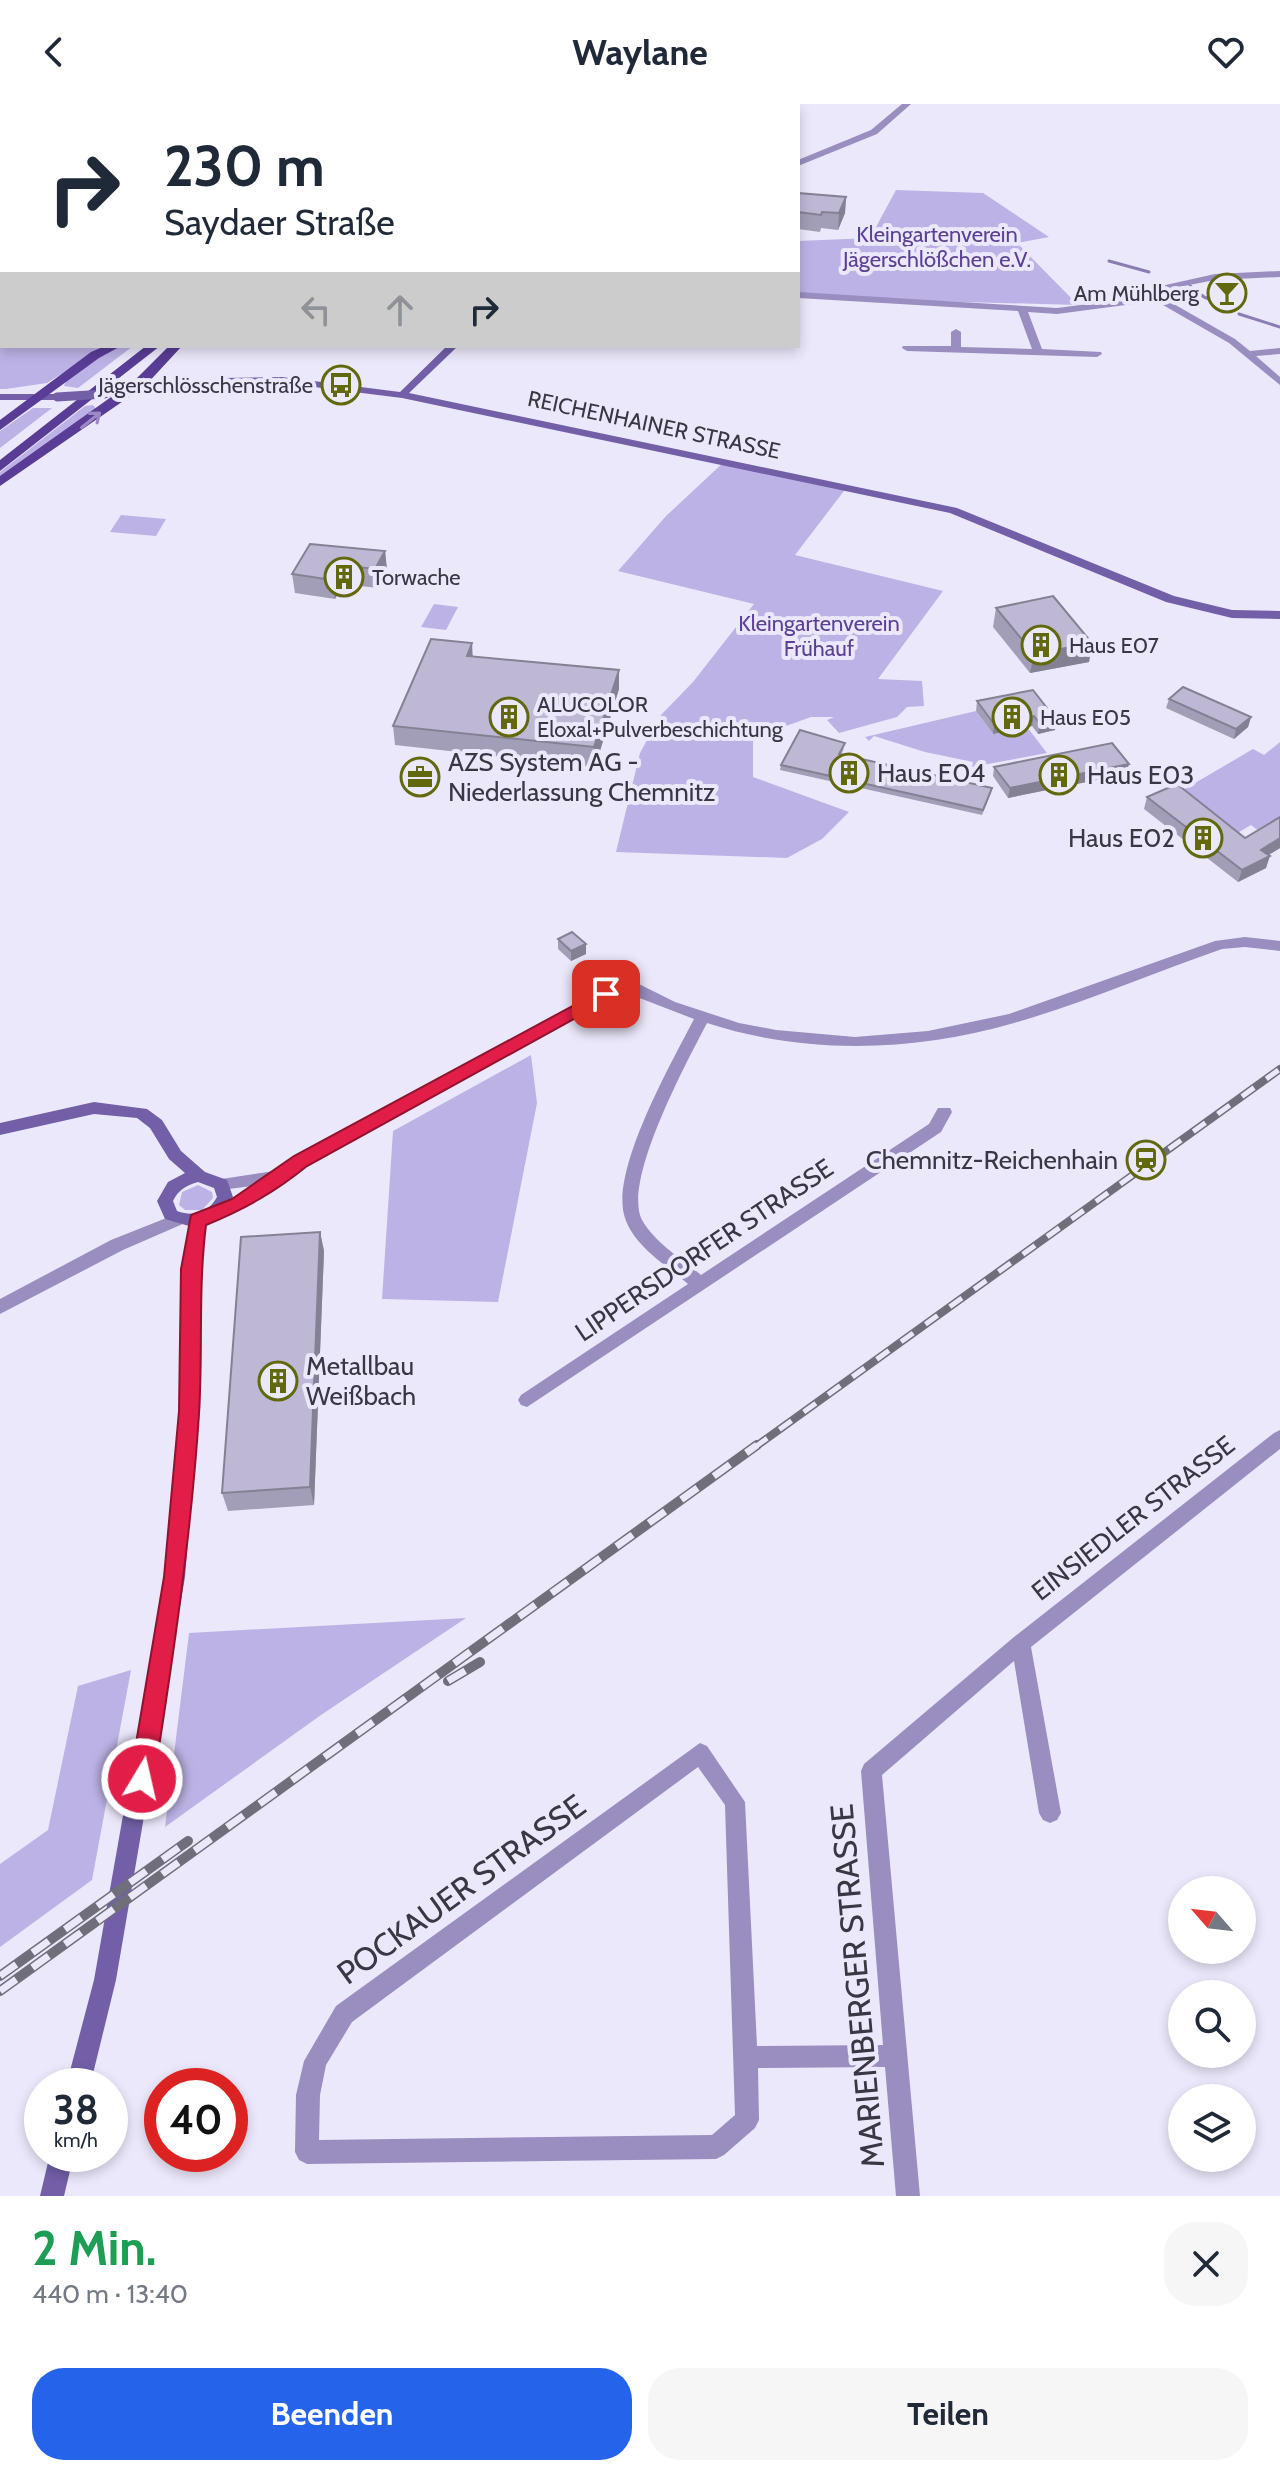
<!DOCTYPE html>
<html lang="de">
<head>
<meta charset="utf-8">
<style>
	body { margin:0; font-family:Cabin,sans-serif; background:#f6f6f7; color:#1f2937; height:100vh; display:flex; flex-direction:column; font-size:30px; white-space:nowrap }
	* { box-sizing:border-box; margin:0 }
	p { font-size:26px; color:#747a83 }
	.icon { flex:none; width:44px; height:44px; fill:none; stroke:currentColor; stroke-width:2; stroke-linecap:round; stroke-linejoin:round }
	.map { position:relative; height:2092px; overflow:hidden }
	.panel { display:flex; flex-direction:column; background:#fff; flex:1 }
	.panel>* { flex:none }
	.top-card { position:absolute; left:0px; top:0px; width:800px; height:244px; box-shadow:0 4px 12px #0003; background:#fff; color:#1f2937; overflow:hidden }
	.needle { width:52px; rotate:298deg }
	.tools { position:absolute; left:1168px; top:1772px; display:grid; gap:16px }
	.tools a { display:grid; place-items:center; width:88px; height:88px; border-radius:50%; background:#fff; box-shadow:0 4px 12px #0003; font-size:40px }
	.speed { position:absolute; left:24px; top:1964px; display:flex; gap:16px; font-size:40px; font-weight:700; text-align:center }
	.speed>* { display:grid; place-content:center; width:104px; height:104px; border-radius:50%; background:#fff; box-shadow:0 4px 12px #0003; line-height:1 }
	.speed small { font-size:20px; font-weight:400 }
	.speed .limit { border:12px solid #d22; background:#fff; color:#111 }
	.pin { position:absolute; display:grid; place-items:center; width:68px; height:68px; color:#fff; margin:-34px; border-radius:16px; box-shadow:0 4px 12px #0006 }
	.me { position:absolute; width:88px; margin:-44px; rotate:9deg; stroke-linejoin:round; filter:drop-shadow(0 0 6px #0008) }
	.turn { display:flex; align-items:center; gap:28px; height:168px; padding:0 32px; font-size:36px }
	.turn .icon { width:104px; height:104px; stroke-width:2.5 }
	.turn b { display:block; font-size:56px; line-height:68px }
	.lanes { display:flex; align-items:center; height:76px; padding:0 32px; background:#0003; justify-content:center; gap:40px; direction:ltr }
	.lanes .off { opacity:.35 }
	.round { display:grid; place-items:center; flex:none; width:84px; height:84px; border-radius:32px; background:#f6f6f7 }
	.headline { display:flex; align-items:center; justify-content:space-between; height:136px; padding:0 32px }
	h1 { font-size:48px; font-weight:800; line-height:60px; color:#1e9e55 }
	.primary-button { display:flex; gap:16px; margin-top:auto; padding:16px 32px }
	.primary-button a { flex:1; height:92px; border-radius:32px; background:#2563eb; color:#fff; font-size:32px; font-weight:800; line-height:92px; text-align:center }
	.primary-button a+a { background:#f6f6f7; color:#1f2937 }
	header { display:flex; justify-content:space-between; align-items:center; height:104px; padding:0 32px; background:#fff; font-size:36px; font-weight:800 }
	.map>svg:first-child { display:block }
	.green { fill:#bdb2e5 }
	.lines { fill:none; stroke-linecap:round; stroke-linejoin:round }
	.stream { stroke:#8a7db3; stroke-width:3 }
	.street { fill:#998ebf; fill-rule:evenodd }
	.secondary { fill:#725fa7; fill-rule:evenodd }
	.primary { fill:#583c95; fill-rule:evenodd }
	.rail-far1-casing { stroke:#716e7c; stroke-width:8 }
	.rail-casing { stroke:#716e7c; stroke-width:10 }
	.rail-far1 { stroke:#ece8fb; stroke-width:5; stroke-dasharray:15; stroke-linecap:butt }
	.rail { stroke:#ece8fb; stroke-width:7; stroke-dasharray:20; stroke-linecap:butt }
	.secondary-bridge { stroke:#725fa7; stroke-width:9 }
	.wall { fill:#a39eb7 }
	.shaded-wall { fill:#858195 }
	.building { fill:#beb8d5; stroke:#858195; stroke-width:2 }
	.oneway { stroke:#9b89c3 }
	.route { fill:#e11d48; stroke:#92132f; stroke-width:2 }
	.labels { text-anchor:middle; dominant-baseline:central; stroke-width:8; stroke-linejoin:round; paint-order:stroke }
	.far-park-label { font-size:22px; fill:#5b4196; stroke:#ece8fb }
	.far-poi-label { font-size:22px; fill:#393743; stroke:#ece8fb; text-anchor:start }
	.far-street-label { font-size:22px; fill:#393743; stroke:#ece8fb }
	.poi-label { font-size:26px; fill:#393743; stroke:#ece8fb; text-anchor:start }
	.street-label { font-size:26px; fill:#393743; stroke:#ece8fb }
	.near-street-label { font-size:32px; fill:#393743; stroke:#ece8fb }
</style>
</head>
<body>
<header><svg class="icon" aria-label="back" viewBox="0 0 24 24"><path d="M15 5l-7 7 7 7"/></svg>Waylane<svg class="icon" aria-label="heart" viewBox="0 0 24 24"><path d="M12 20l-8-8c-3-5 5-10 8-4 3-6 11-1 8 4z"/></svg></header>
<div class="map">
<svg width="1280" height="2092" viewBox="0 0 1280 2092">
	<rect width="100%" height="100%" fill="#ece8fb"/>
	<path class="green" d="M 896,86 L 983,89 L 1049,133 L 1017,139 L 1078,201 L 891,196 L 798,189 L 798,137 L 870,134 Z
		M 0,237 L 2,242 L 105,242 L 47,279 L 6,285 L 0,285 Z
		M 121,242 L 133,242 L 78,284 L 64,282 L 66,277 L 101,251 Z
		M 85,302 L 93,301 L 96,305 L 0,375 L 0,368 Z
		M 33,304 L 52,304 L 0,344 L 0,327 Z
		M 724,358 L 847,383 L 795,451 L 943,487 L 878,575 L 922,577 L 924,602 L 907,603 L 897,613 L 839,629 L 827,616 L 834,613 L 811,613 L 753,634 L 753,673 L 849,708 L 822,735 L 787,754 L 616,748 L 640,649 L 661,611 L 693,578 L 754,500 L 618,467 L 666,412 Z
		M 121,411 L 166,415 L 156,432 L 110,428 Z
		M 434,500 L 458,503 L 446,526 L 421,523 Z
		M 976,607 L 993,630 L 1027,623 L 1047,649 L 972,663 L 973,658 L 925,648 L 874,632 L 869,637 L 865,633 Z
		M 1280,638 L 1280,712 L 1259,727 L 1251,721 L 1234,731 L 1178,689 L 1253,645 L 1264,651 Z
		M 531,951 L 537,999 L 498,1198 L 382,1195 L 393,1027 Z
		M 198,1081 L 212,1088 L 213,1094 L 202,1106 L 185,1106 L 179,1101 L 182,1088 Z
		M 466,1514 L 321,1611 L 165,1723 L 189,1529 Z
		M 131,1566 L 92,1776 L 0,1843 L 0,1760 L 48,1726 L 78,1582 Z"/>
	<g class="lines">
		<path class="stream" d="M 1109,157 L 1149,168
			M 1190,182 L 1204,193 L 1233,205
			M 1239,210 L 1280,223"/>
		<path class="street" d="M 902,0 L 911,0 L 877,30 L 798,62 L 798,56 L 871,26 Z
			M 0,100 L 2,101 L 2,109 L 0,108 Z
			M 1280,167 L 1280,173 L 1215,176 L 1148,189 L 1143,186 L 1215,170 Z
			M 798,188 L 1057,204 L 1158,191 L 1235,235 L 1250,247 L 1280,244 L 1280,250 L 1256,252 L 1280,273 L 1280,281 L 1229,239 L 1156,197 L 1057,210 L 1028,208 L 1042,245 L 1101,248 L 1102,250 L 1097,253 L 907,247 L 902,244 L 903,242 L 951,242 L 951,228 L 956,225 L 961,228 L 961,243 L 1032,245 L 1018,207 L 798,194 Z
			M 0,231 L 2,231 L 2,237 L 0,237 Z
			M 1245,833 L 1280,837 L 1280,847 L 1245,843 L 1222,845 C 1153,869 1084,899 1014,919 C 915,948 805,951 707,919 C 687,958 622,1077 642,1116 C 655,1139 682,1155 701,1171 L 929,1020 L 938,1004 L 950,1004 L 952,1008 L 941,1028 L 527,1303 L 521,1301 L 518,1296 L 521,1291 L 688,1180 C 667,1162 634,1142 625,1114 C 609,1068 672,958 694,915 L 624,888 L 306,1061 L 245,1104 L 219,1111 L 213,1109 L 211,1105 L 213,1101 L 234,1095 L 252,1082 L 221,1086 L 215,1084 L 213,1080 L 215,1076 L 274,1067 L 294,1053 L 621,878 L 635,878 L 675,898 L 739,919 L 776,926 L 855,933 L 928,927 L 1009,910 L 1215,837 Z
			M 179,1109 L 185,1111 L 187,1115 L 185,1119 L 123,1146 L 0,1210 L 0,1195 L 111,1136 Z
			M 1280,1326 L 1280,1345 L 1031,1543 L 1061,1709 L 1057,1716 L 1050,1719 L 1043,1716 L 1039,1709 L 1014,1557 L 882,1671 L 920,2092 L 896,2092 L 885,1963 L 758,1964 L 759,2016 L 755,2024 L 724,2051 L 716,2055 L 307,2060 L 299,2056 L 295,2048 L 296,1991 L 304,1957 L 336,1902 L 700,1639 L 707,1642 L 745,1698 L 757,1942 L 883,1941 L 861,1667 L 864,1660 L 1014,1533 L 1274,1329 ZM 698,1663 L 725,1701 L 735,2011 L 712,2031 L 319,2036 L 320,1991 L 326,1961 L 352,1918 Z"/>
		<path class="secondary" d="M 412,0 L 423,0 L 425,2 L 414,2 Z
			M 447,242 L 458,242 L 409,289 L 957,404 L 1174,492 L 1232,506 L 1280,507 L 1280,515 L 1232,514 L 1166,498 L 950,409 L 402,294 L 282,279 L 221,280 L 105,293 L 100,290 L 105,287 L 221,274 L 282,273 L 400,288 Z
			M 0,290 L 57,290 L 62,293 L 57,296 L 0,296 Z
			M 94,998 L 147,1005 L 162,1016 L 181,1047 L 205,1068 L 227,1076 L 233,1093 L 222,1112 L 206,1120 L 199,1165 L 198,1307 L 185,1473 L 116,1876 L 90,1982 L 66,1982 L 94,1876 L 165,1473 L 180,1307 L 183,1165 L 189,1122 L 165,1115 L 157,1097 L 168,1078 L 185,1069 L 169,1055 L 150,1024 L 137,1014 L 94,1010 L 0,1031 L 0,1019 ZM 198,1078 L 214,1084 L 217,1093 C 208,1109 194,1113 177,1107 L 173,1097 C 178,1086 187,1081 198,1078 Z
			M 50,2050 L 74,2050 L 64,2092 L 40,2092 Z"/>
		<path class="primary" d="M 401,0 L 412,0 L 400,2 Z
			M 418,0 L 430,0 L 417,2 Z
			M 105,242 L 121,242 L 99,254 L 0,326 L 0,316 L 91,248 Z
			M 146,242 L 160,242 L 0,367 L 0,356 Z
			M 169,242 L 182,242 L 145,282 L 0,382 L 0,372 L 135,276 Z"/>
		<g class="rail-far1-casing">
			<path id="rail-far1" d="M 755,1343 L 1280,965"/>
		</g>
		<g class="rail-casing">
			<path id="rail" d="M 448,1577 L 480,1558
				M 0,1872 L 188,1737
				M 0,1887 L 757,1341"/>
		</g>
		<use href="#rail-far1" class="rail-far1"/>
		<use href="#rail" class="rail"/>
		<path class="secondary-bridge" d="M 57,293 L 105,290"/>
	</g>
	<path class="wall" d="M 798,89 L 846,93 L 845,109 L 838,126 L 821,124 L 820,128 L 798,125 Z
		M 385,447 L 387,466 L 378,484 L 343,480 L 335,495 L 295,489 L 292,470 Z
		M 996,504 L 1092,539 L 1089,558 L 1030,569 L 993,523 Z
		M 473,552 L 619,585 L 595,663 L 395,641 L 393,622 Z
		M 1033,586 L 1055,626 L 1038,630 L 1032,622 L 993,630 L 976,607 L 977,597 Z
		M 1169,595 L 1251,613 L 1248,623 L 1234,635 L 1166,604 Z
		M 844,644 L 841,651 L 992,684 L 991,689 L 982,711 L 780,666 L 781,661 Z
		M 994,663 L 1126,670 L 1008,694 L 993,672 Z
		M 1147,693 L 1245,734 L 1280,713 L 1280,744 L 1269,751 L 1266,764 L 1238,778 L 1144,705 Z
		M 558,835 L 586,840 L 586,850 L 571,857 L 558,845 Z
		M 320,1128 L 324,1147 L 314,1401 L 228,1407 L 222,1389 Z"/>
	<path class="shaded-wall" d="M 846,93 L 845,109 L 838,126 L 839,109 Z
		M 385,447 L 387,466 L 378,484 L 375,465 Z
		M 340,461 L 343,480 L 335,495 L 332,476 Z
		M 472,539 L 473,558 L 467,552 Z
		M 1092,539 L 1089,558 L 1030,569 L 1034,550 Z
		M 619,566 L 619,585 L 595,663 L 594,643 Z
		M 1034,612 L 1032,622 L 993,630 L 994,620 Z
		M 1251,613 L 1248,623 L 1234,635 L 1236,625 Z
		M 1057,617 L 1055,626 L 1038,630 L 1040,620 Z
		M 1129,660 L 1126,670 L 1008,694 L 1010,684 Z
		M 1280,734 L 1280,744 L 1257,758 L 1261,746 Z
		M 1270,752 L 1266,764 L 1238,778 L 1242,766 Z
		M 586,840 L 586,850 L 571,857 L 571,847 Z
		M 320,1128 L 324,1147 L 314,1401 L 310,1383 Z"/>
	<path class="building" d="M 798,89 L 846,93 L 839,109 L 822,108 L 821,111 L 798,108 Z
		M 310,440 L 385,447 L 375,465 L 340,461 L 332,476 L 292,470 Z
		M 1053,492 L 1092,539 L 1034,550 L 996,504 Z
		M 431,535 L 472,539 L 467,552 L 619,566 L 594,643 L 393,622 Z
		M 1183,583 L 1251,613 L 1236,625 L 1169,595 Z
		M 1033,586 L 1057,617 L 1040,620 L 1034,612 L 994,620 L 977,597 Z
		M 800,626 L 845,639 L 839,650 L 992,684 L 983,706 L 781,661 Z
		M 1112,639 L 1129,660 L 1010,684 L 994,663 Z
		M 1177,680 L 1245,734 L 1280,713 L 1280,734 L 1261,746 L 1270,752 L 1242,766 L 1147,693 Z
		M 572,828 L 586,840 L 571,847 L 558,835 Z
		M 320,1128 L 310,1383 L 222,1389 L 241,1133 Z"/>
	<defs><path id="oneway-shaft" d="M-6 0H5M1.5-3L5.5 0L1.5 3" fill="none" stroke-width="1.6" stroke-linecap="round" stroke-linejoin="round" transform="scale(2)"/></defs>
	<use class="oneway" href="#oneway-shaft" transform="translate(91 316) rotate(-39)"/>
	<path class="route" d="M 606,884 L 612,886 L 612,894 L 307,1062 C 275,1088 245,1105 206,1121 C 198,1184 203,1247 199,1310 C 191,1433 173,1554 154,1675 L 150,1683 L 142,1686 L 133,1683 L 130,1675 L 164,1473 L 179,1307 L 181,1165 L 191,1111 L 232,1095 L 294,1052 Z"/>
	<defs>
		<g id="bar-ring" transform="scale(2)"><circle r="9.5" fill="#ece8fb" stroke="#62690d" stroke-width="1.5"/><path d="M-6-5H6L.8 .8V4.5H3.5V6h-7V4.5H-.8V.8Z" fill="#62690d"/></g>
		<g id="bus-ring" transform="scale(2)"><circle r="9.5" fill="#ece8fb" stroke="#62690d" stroke-width="1.5"/><path d="M-5-6H5V4H4V6H2V4H-2V6H-4V4H-5ZM-3.5-4V0h7V-4ZM-3.5 1.2v1.5H-2V1.2ZM2 1.2v1.5H3.5V1.2Z" fill="#62690d"/></g>
		<g id="building-ring" transform="scale(2)"><circle r="9.5" fill="#ece8fb" stroke="#62690d" stroke-width="1.5"/><path d="M-4-6H4V6H1V3H-1V6H-4ZM-2.5-4.3h1.7v1.8h-1.7ZM.8-4.3h1.7v1.8H.8ZM-2.5-1h1.7V.8h-1.7ZM.8-1h1.7V.8H.8Z" fill="#62690d"/></g>
		<g id="office-ring" transform="scale(2)"><circle r="9.5" fill="#ece8fb" stroke="#62690d" stroke-width="1.5"/><path d="M-6-3h4V-5.5h4V-3h4V5H-6ZM-1-4.5V-3h2v-1.5ZM-6 0V1H6V0Z" fill="#62690d"/></g>
		<g id="station-ring" transform="scale(2)"><circle r="9.5" fill="#ece8fb" stroke="#62690d" stroke-width="1.5"/><path d="M-3-6H3Q5-6 5-4V2Q5 4 3 4L4.5 6H3L1.5 4h-3L-3 6H-4.5L-3 4Q-5 4-5 2V-4Q-5-6-3-6ZM-3.5-4v3h7v-3ZM-3.5 1v1.5H-2V1ZM2 1v1.5H3.5V1Z" fill="#62690d"/></g>
	</defs>
	<g fill-rule="evenodd">
		<use href="#bar-ring" x="1227" y="189"/>
		<use href="#bus-ring" x="341" y="281"/>
		<use href="#building-ring" x="344" y="473"/>
		<use href="#building-ring" x="1041" y="541"/>
		<use href="#building-ring" x="509" y="613"/>
		<use href="#building-ring" x="1012" y="613"/>
		<use href="#building-ring" x="849" y="669"/>
		<use href="#building-ring" x="1059" y="671"/>
		<use href="#office-ring" x="420" y="673"/>
		<use href="#building-ring" x="1203" y="734"/>
		<use href="#station-ring" x="1146" y="1056"/>
		<use href="#building-ring" x="278" y="1277"/>
	</g>
	<g class="labels">
		<g class="far-park-label">
			<text x="937" y="130">Kleingartenverein<tspan x="937" dy="25">Jägerschlößchen e.V.</tspan></text>
			<text x="819" y="519">Kleingartenverein<tspan x="819" dy="25">Frühauf</tspan></text>
		</g>
		<g class="far-poi-label">
			<text x="1199" y="189" text-anchor="end">Am Mühlberg</text>
			<text x="313" y="281" text-anchor="end">Jägerschlösschenstraße</text>
			<text x="372" y="473">Torwache</text>
			<text x="1069" y="541">Haus E07</text>
			<text x="537" y="600">ALUCOLOR<tspan x="537" dy="25">Eloxal+Pulverbeschichtung</tspan></text>
			<text x="1040" y="613">Haus E05</text>
		</g>
		<g class="far-street-label">
			<text transform="translate(654 321) rotate(12)">REICHENHAINER STRASSE</text>
		</g>
		<g class="poi-label">
			<text x="448" y="658">AZS System AG -<tspan x="448" dy="30">Niederlassung Chemnitz</tspan></text>
			<text x="877" y="669">Haus E04</text>
			<text x="1087" y="671">Haus E03</text>
			<text x="1175" y="734" text-anchor="end">Haus E02</text>
			<text x="1118" y="1056" text-anchor="end">Chemnitz-Reichenhain</text>
			<text x="306" y="1262">Metallbau<tspan x="306" dy="30">Weißbach</tspan></text>
		</g>
		<g class="street-label">
			<text transform="translate(704 1146) rotate(-34)">LIPPERSDORFER STRASSE</text>
			<text transform="translate(1133 1414) rotate(-38)">EINSIEDLER STRASSE</text>
		</g>
		<g class="near-street-label">
			<text transform="translate(461 1785) rotate(-36)">POCKAUER STRASSE</text>
			<text transform="translate(857 1882) rotate(-95)">MARIENBERGER STRASSE</text>
		</g>
	</g>
</svg>
<div class="tools">
<a><svg class="needle" viewBox="-14 -14 28 28"><path d="M0-13l5 13h-10z" fill="#e53935"/><path d="M0 13l5-13h-10z" fill="#747a83"/></svg></a>
<a><svg class="icon" aria-label="search" viewBox="0 0 24 24"><circle cx="10" cy="10" r="6"/><path d="M15 15l6 6"/></svg></a>
<a><svg class="icon" aria-label="layers" viewBox="0 0 24 24"><path d="M12 4l9 5-9 5-9-5zM3 14l9 5 9-5"/></svg></a>
</div>
<div class="speed"><div>38<small>km/h</small></div><div class="limit">40</div></div>
<div class="pin" style="left:606px;top:890px;background:#d93025"><svg class="icon" aria-label="arrive" viewBox="0 0 24 24"><path d="M6 21V4h12l-3 4 3 4H6"/></svg></div>
<svg class="me" style="left:142px;top:1675px" viewBox="-20 -20 40 40"><circle r="17" fill="#e11d48" stroke="#fff" stroke-width="3"/><path d="M0-11L8 9 0 5-8 9z" fill="#fff"/></svg>
<div class="top-card">
<div class="turn"><svg class="icon" aria-label="right" viewBox="0 0 24 24"><path d="M7 20v-9h11M14 6l5 5-5 5"/></svg><div><b>230 m</b>Saydaer Straße</div></div>
<div class="lanes"><svg class="icon off" aria-label="left" viewBox="0 0 24 24"><path d="M17 20v-9H6M10 6l-5 5 5 5"/></svg><svg class="icon off" aria-label="ahead" viewBox="0 0 24 24"><path d="M12 20V5M6 11l6-6 6 6"/></svg><svg class="icon" aria-label="right" viewBox="0 0 24 24"><path d="M7 20v-9h11M14 6l5 5-5 5"/></svg></div>
</div>
</div>
<section class="panel">
<div class="headline"><div><h1>2 Min.</h1><p>440 m · 13:40</p></div><a class="round"><svg class="icon" aria-label="close" viewBox="0 0 24 24"><path d="M6 6l12 12M18 6L6 18"/></svg></a></div>
<div class="primary-button"><a>Beenden</a><a>Teilen</a></div>
</section>
</body>
</html>
